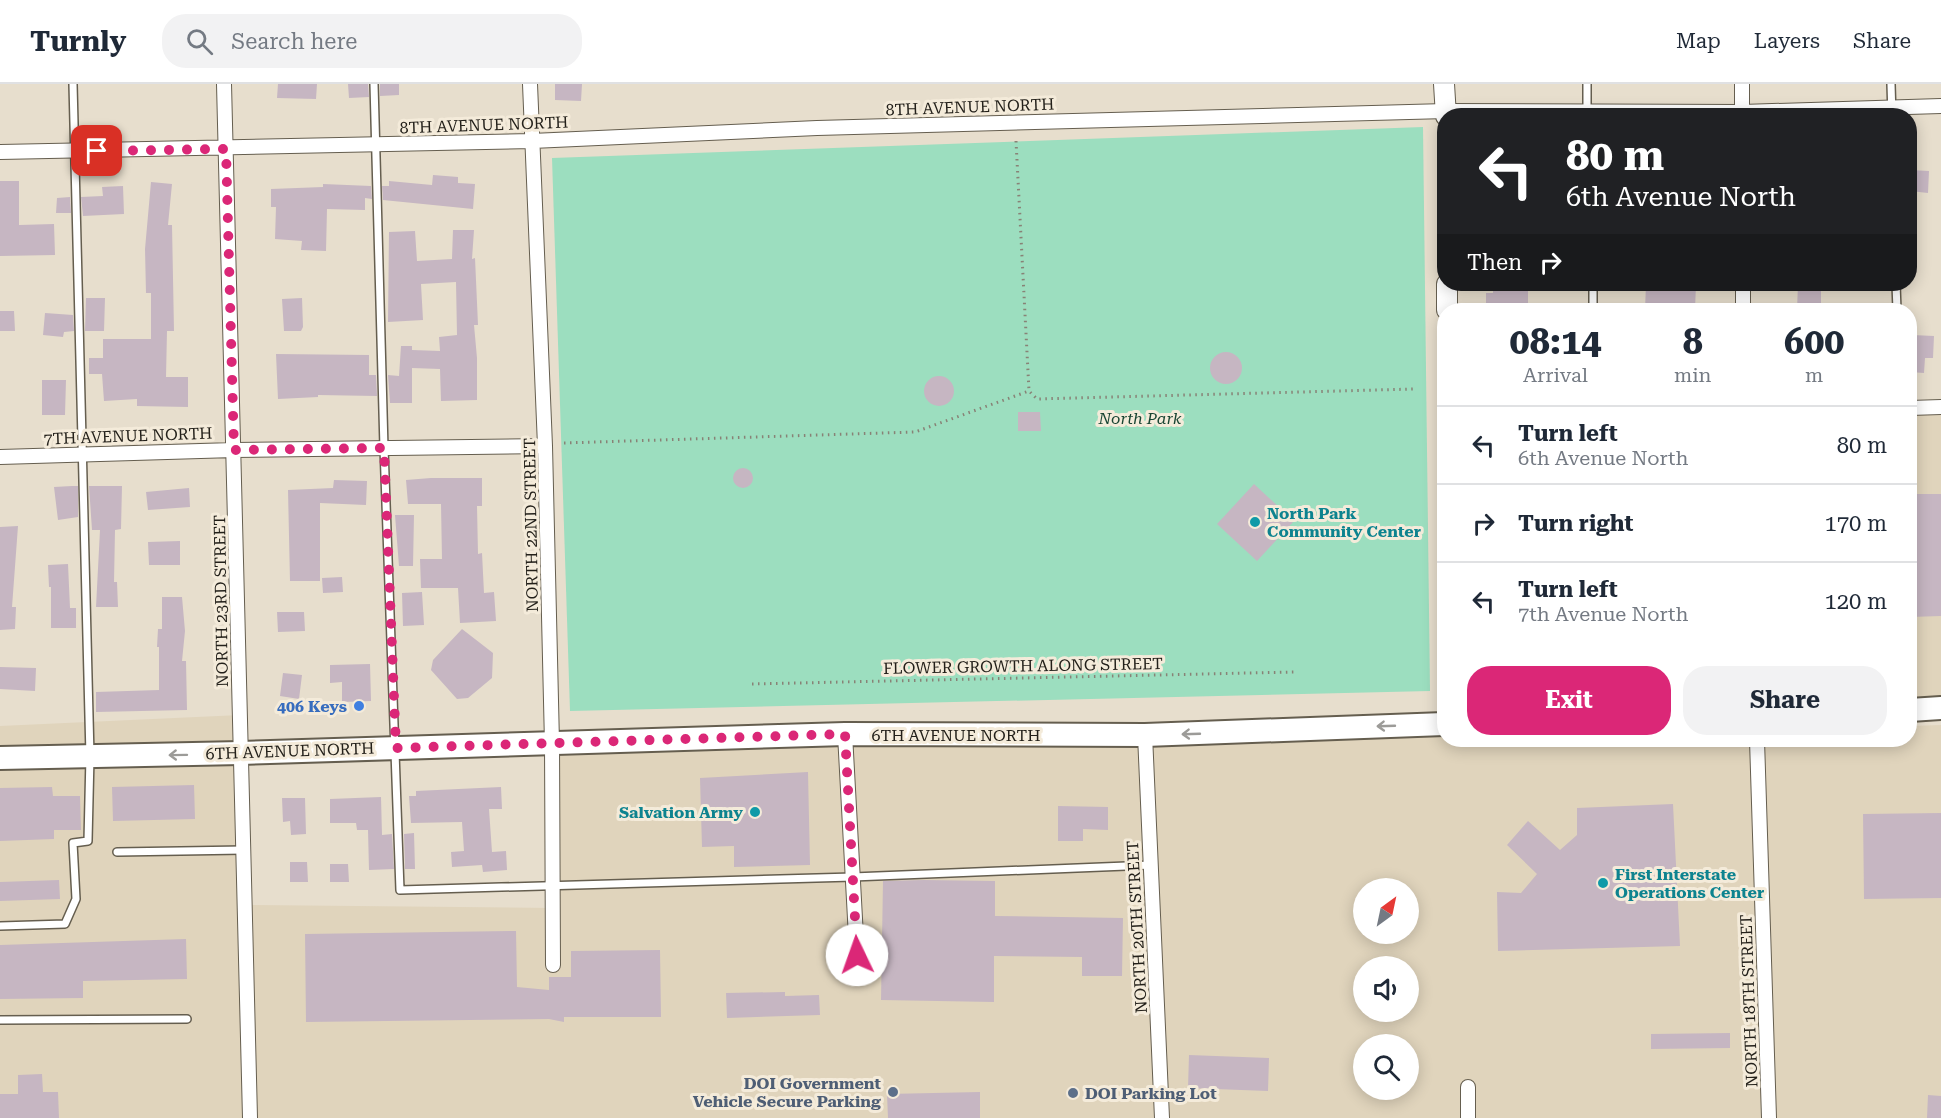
<!DOCTYPE html>
<html lang="en">
<head>
<meta charset="utf-8">
<style>
	body { margin:0; font-family:"Roboto Serif",serif; background:#f2f2f3; color:#1f2937; height:100vh; display:flex; flex-direction:column; font-size:22px; white-space:nowrap }
	* { box-sizing:border-box; margin:0 }
	p { font-size:20px; color:#747a83 }
	.icon { flex:none; width:33px; height:33px; fill:none; stroke:currentColor; stroke-width:2; stroke-linecap:round; stroke-linejoin:round }
	.map { position:relative; flex:1; overflow:hidden }
	.panel { position:absolute; left:1437px; top:219px; width:480px; height:444px; display:flex; flex-direction:column; background:#fff; border-radius:24px; box-shadow:0 3px 15px #0003 }
	.panel>* { flex:none }
	.top-card { position:absolute; left:1437px; top:24px; width:480px; height:183px; border-radius:24px; box-shadow:0 3px 15px #0003; background:#202124; color:#fff; overflow:hidden }
	.needle { width:39px; rotate:33deg }
	.controls { position:absolute; left:1353px; top:794px; display:grid; gap:12px }
	.controls a { display:grid; place-items:center; width:66px; height:66px; border-radius:50%; background:#fff; box-shadow:0 3px 15px #0003; font-size:30px }
	.pin { position:absolute; display:grid; place-items:center; width:51px; height:51px; color:#fff; margin:-26px; border-radius:12px; box-shadow:0 3px 9px #0006 }
	.me { position:absolute; width:66px; margin:-33px; rotate:357deg; stroke-linejoin:round; filter:drop-shadow(0 0 4px #0008) }
	.turn { display:flex; align-items:center; gap:21px; height:126px; padding:0 30px; font-size:27px }
	.turn .icon { width:78px; height:78px; stroke-width:2.5 }
	.turn b { display:block; font-size:42px; line-height:51px }
	.then { display:flex; align-items:center; height:57px; padding:0 30px; background:#0003; gap:12px; font-size:22px }
	.eta { display:flex; justify-content:space-evenly; align-items:center; height:102px; text-align:center }
	.eta b { font-size:36px; font-weight:700; line-height:42px }
	.cta { display:flex; gap:12px; margin-top:auto; padding:12px 30px }
	.cta a { flex:1; height:69px; border-radius:24px; background:#db2777; color:#fff; font-size:24px; font-weight:700; line-height:69px; text-align:center }
	.cta a+a { background:#f2f2f3; color:#1f2937 }
	ul { padding:0; list-style:none }
	li { display:flex; align-items:center; gap:18px; height:78px; padding:0 30px; border-top:2px solid #e0e1e3 }
	li div { flex:1 }
	li b { display:block; font-size:22px }
	li em { font-style:normal }
	header { display:flex; align-items:center; gap:36px; box-sizing:border-box; height:84px; padding:0 30px; background:#fff; border-bottom:2px solid #e0e1e3 }
	header strong { font-size:28px }
	nav { display:flex; gap:33px; margin-inline-start:auto; font-size:21px }
	.search { width:420px; height:54px; background:#f2f2f3; display:flex; align-items:center; gap:15px; box-sizing:border-box; padding:0 21px; border-radius:24px; color:#747a83; font-size:22px }
	.map>svg:first-child { display:block }
	.built { fill:#e0d4bc; fill-rule:evenodd }
	.green { fill:#9cdebf }
	.building { fill:#c6b6c2 }
	.lines { fill:none; stroke-linecap:round; stroke-linejoin:round }
	.lane-casing { stroke:#655e4f; stroke-width:10 }
	.street-casing { stroke:#655e4f; stroke-width:16 }
	.secondary-casing { stroke:#655e4f; stroke-width:22 }
	.primary-casing { stroke:#655e4f; stroke-width:26 }
	.path { stroke:#888276; stroke-width:3; stroke-dasharray:1.5 4.5; stroke-linecap:butt }
	.lane { stroke:#fff; stroke-width:7 }
	.street { stroke:#fff; stroke-width:14 }
	.secondary { stroke:#fff; stroke-width:20 }
	.primary { stroke:#fff; stroke-width:22 }
	.oneway { stroke:#9c9b98 }
	.route { stroke:#db2777; stroke-width:10; stroke-dasharray:0 18 }
	.culture-dot { fill:#0f9aa8; stroke:#f4ebda; stroke-width:2 }
	.shop-dot { fill:#3f7fe0; stroke:#f4ebda; stroke-width:2 }
	.service-dot { fill:#5c6f8a; stroke:#f4ebda; stroke-width:2 }
	.labels { text-anchor:middle; dominant-baseline:central; stroke-width:6; stroke-linejoin:round; paint-order:stroke }
	.street-label { font-size:16px; fill:#23201a; stroke:#f4ebda }
	.park-label { font-size:16px; font-style:italic; fill:#184533; stroke:#f4ebda }
	.culture-label { font-size:16px; font-weight:bold; fill:#0d838f; stroke:#f4ebda; text-anchor:start }
	.shop-label { font-size:16px; font-weight:bold; fill:#366cbe; stroke:#f4ebda; text-anchor:end }
	.service-label { font-size:16px; font-weight:bold; fill:#4e5e75; stroke:#f4ebda; text-anchor:end }
</style>
</head>
<body>
<header>
<strong>Turnly</strong>
<div class="search"><svg class="icon" aria-label="search" viewBox="0 0 24 24"><circle cx="10" cy="10" r="6"/><path d="M15 15l6 6"/></svg>Search here</div>
<nav><a>Map</a><a>Layers</a><a>Share</a></nav>
</header>
<div class="map">
<svg width="1941" height="1034" viewBox="0 0 1941 1034">
	<rect width="100%" height="100%" fill="#e7decd"/>
	<path class="built" d="M 1941,323 L 1941,625 L 1910,626 L 1910,324 Z
		M 240,631 L 245,821 L 553,824 L 552,659 L 1444,650 L 1444,656 L 1910,656 L 1910,642 L 1941,641 L 1941,1034 L 0,1034 L 0,642 ZM 1364,804 L 1408,804 L 1408,849 L 1364,849 ZM 1364,882 L 1408,882 L 1408,927 L 1364,927 ZM 1364,960 L 1408,960 L 1408,1005 L 1364,1005 Z"/>
	<path class="green" d="M 1423,43 L 1430,607 L 570,627 L 552,74 Z"/>
	<path class="building" d="M 278,0 L 317,0 L 316,15 L 277,14 Z
		M 348,0 L 368,0 L 369,13 L 349,14 Z
		M 380,0 L 399,0 L 399,11 L 380,12 Z
		M 555,0 L 582,0 L 581,17 L 555,16 Z
		M 1910,86 L 1929,87 L 1928,109 L 1910,107 Z
		M 433,91 L 458,93 L 458,99 L 475,100 L 473,125 L 383,116 L 382,102 L 389,102 L 389,97 L 432,101 Z
		M 0,97 L 19,97 L 19,141 L 54,140 L 55,171 L 0,172 Z
		M 151,98 L 172,100 L 168,141 L 172,141 L 174,247 L 167,247 L 166,293 L 188,293 L 188,323 L 137,322 L 137,315 L 104,317 L 102,290 L 89,290 L 89,274 L 103,274 L 103,255 L 151,255 L 151,209 L 146,209 L 145,165 Z
		M 323,100 L 371,102 L 372,115 L 365,114 L 365,126 L 327,125 L 326,167 L 301,166 L 302,157 L 275,155 L 276,123 L 271,123 L 271,105 L 323,103 Z
		M 123,102 L 124,130 L 83,132 L 81,113 L 103,112 L 102,103 Z
		M 70,113 L 71,129 L 56,129 L 57,114 Z
		M 453,146 L 474,146 L 472,175 L 475,174 L 478,241 L 474,241 L 477,274 L 477,316 L 441,317 L 440,285 L 412,284 L 412,319 L 390,319 L 388,291 L 399,292 L 401,262 L 412,262 L 412,266 L 440,267 L 439,253 L 457,251 L 456,198 L 421,200 L 423,236 L 388,238 L 389,148 L 415,147 L 417,177 L 452,175 Z
		M 1493,200 L 1528,200 L 1528,226 L 1486,226 L 1486,209 L 1493,209 Z
		M 1646,200 L 1696,200 L 1695,226 L 1645,226 Z
		M 1798,200 L 1821,200 L 1821,226 L 1797,226 Z
		M 86,214 L 105,214 L 104,247 L 85,247 Z
		M 302,214 L 303,243 L 301,247 L 284,247 L 282,215 Z
		M 0,227 L 14,227 L 15,247 L 0,247 Z
		M 45,229 L 73,231 L 74,247 L 64,248 L 63,253 L 43,251 Z
		M 1912,251 L 1934,252 L 1933,274 L 1925,274 L 1924,289 L 1910,288 Z
		M1210 284a16 16 0 1 1 32 0a16 16 0 1 1-32 0Z
		M 276,270 L 369,271 L 369,291 L 376,291 L 377,312 L 318,311 L 318,313 L 278,315 Z
		M924 307a15 15 0 1 1 30 0a15 15 0 1 1-30 0Z
		M 42,296 L 66,296 L 65,331 L 42,331 Z
		M 1018,328 L 1040,328 L 1041,347 L 1018,347 Z
		M733 394a10 10 0 1 1 20 0a10 10 0 1 1-20 0Z
		M 431,394 L 482,394 L 482,422 L 477,422 L 478,470 L 482,469 L 484,509 L 494,508 L 496,537 L 460,539 L 458,504 L 421,504 L 420,475 L 442,475 L 441,420 L 408,420 L 406,396 Z
		M 334,396 L 367,397 L 366,421 L 320,419 L 320,497 L 290,497 L 288,406 L 333,404 Z
		M 1254,400 L 1294,437 L 1257,477 L 1217,440 Z
		M 72,402 L 78,402 L 78,433 L 58,436 L 54,403 Z
		M 89,402 L 122,402 L 121,445 L 115,446 L 114,498 L 117,498 L 118,523 L 96,523 L 100,446 L 92,446 Z
		M 189,404 L 190,423 L 148,426 L 146,408 Z
		M 1910,410 L 1941,410 L 1941,532 L 1910,533 Z
		M 395,431 L 414,431 L 413,482 L 399,482 Z
		M 18,442 L 12,523 L 16,523 L 15,545 L 0,546 L 0,443 Z
		M 180,457 L 180,481 L 149,481 L 148,458 Z
		M 68,480 L 70,524 L 76,524 L 76,544 L 51,544 L 51,503 L 49,503 L 48,481 Z
		M 342,493 L 343,508 L 323,509 L 322,494 Z
		M 422,508 L 424,541 L 403,542 L 402,509 Z
		M 162,513 L 182,513 L 185,547 L 182,577 L 186,577 L 187,626 L 96,628 L 96,608 L 159,606 L 159,563 L 157,563 L 158,545 L 162,545 Z
		M 277,528 L 304,528 L 305,547 L 278,548 Z
		M 462,545 L 493,569 L 492,594 L 468,614 L 457,615 L 431,586 L 433,576 Z
		M 370,580 L 371,617 L 342,618 L 342,598 L 330,599 L 330,581 Z
		M 0,583 L 36,584 L 35,607 L 0,605 Z
		M 283,589 L 302,591 L 299,615 L 280,612 Z
		M 808,688 L 810,781 L 734,783 L 734,762 L 702,763 L 700,694 Z
		M 194,701 L 195,735 L 113,737 L 112,703 Z
		M 52,703 L 53,712 L 80,712 L 81,746 L 54,746 L 54,755 L 0,757 L 0,704 Z
		M 501,703 L 502,725 L 489,725 L 492,768 L 506,767 L 507,786 L 483,788 L 482,781 L 452,783 L 451,768 L 464,767 L 462,738 L 411,739 L 409,712 L 416,712 L 416,707 Z
		M 381,713 L 382,751 L 392,750 L 394,785 L 369,786 L 368,746 L 357,746 L 356,739 L 330,739 L 330,715 Z
		M 282,714 L 305,714 L 306,750 L 291,751 L 290,737 L 283,738 Z
		M 1673,720 L 1680,862 L 1498,867 L 1497,808 L 1521,809 L 1537,790 L 1507,761 L 1528,737 L 1560,766 L 1577,751 L 1577,724 Z
		M 1058,722 L 1108,723 L 1108,746 L 1083,745 L 1083,757 L 1058,757 Z
		M 1941,729 L 1941,814 L 1864,815 L 1863,730 Z
		M 414,749 L 415,785 L 405,785 L 404,750 Z
		M 290,778 L 307,778 L 308,798 L 290,798 Z
		M 330,780 L 348,780 L 349,798 L 330,798 Z
		M 59,796 L 60,815 L 0,817 L 0,798 Z
		M 924,796 L 995,797 L 995,832 L 1123,834 L 1122,892 L 1082,892 L 1082,873 L 994,872 L 994,918 L 881,916 L 883,797 Z
		M 516,847 L 517,903 L 549,906 L 549,893 L 571,893 L 571,867 L 660,866 L 661,933 L 564,933 L 564,938 L 549,935 L 306,938 L 305,850 Z
		M 186,855 L 187,895 L 83,897 L 83,914 L 0,915 L 0,861 Z
		M 785,908 L 785,912 L 819,911 L 820,931 L 727,934 L 726,909 Z
		M 1730,949 L 1730,964 L 1651,965 L 1651,950 Z
		M 1189,971 L 1269,974 L 1268,1007 L 1188,1004 Z
		M 42,990 L 43,1008 L 58,1008 L 59,1034 L 0,1034 L 0,1010 L 18,1010 L 18,991 Z
		M 980,1008 L 980,1034 L 888,1034 L 887,1010 Z
		M 1928,1011 L 1941,1012 L 1941,1034 L 1927,1034 Z"/>
	<g class="lines">
		<g class="lane-casing">
			<path id="lane" d="M 374,0 L 384,364 L 400,806 L 853,793 L 1151,781
				M 1587,0 L 1587,29
				M 1891,0 L 1892,32
				M 1593,200 L 1593,226
				M 1896,200 L 1897,226
				M 117,768 L 244,766
				M 0,842 L 65,840 L 76,815 L 73,759 L 88,757 L 90,672 L 73,0
				M 0,936 L 187,935"/>
		</g>
		<g class="street-casing">
			<path id="street" d="M 224,0 L 250,1034
				M 530,0 L 545,362 L 552,659 L 553,881
				M 1742,0 L 1742,32
				M 0,68 L 532,57 L 817,44 L 1446,27 L 1742,28 L 1941,22
				M 1743,200 L 1743,226
				M 1910,324 L 1941,323
				M 0,373 L 234,366 L 545,362
				M 845,650 L 858,890
				M 1145,651 L 1162,1034
				M 1757,656 L 1769,1034
				M 1468,1003 L 1468,1034"/>
		</g>
		<g class="secondary-casing">
			<path id="secondary" d="M 1444,0 L 1446,32
				M 1447,200 L 1447,226"/>
		</g>
		<g class="primary-casing">
			<path id="primary" d="M 1910,626 L 1941,624
				M 0,674 L 241,669 L 845,650 L 1145,651 L 1444,640"/>
		</g>
		<path class="path" d="M 1016,57 L 1029,307
			M 564,359 L 915,348 L 1029,307 L 1037,315 L 1414,305
			M 752,600 L 1294,588"/>
		<use href="#lane" class="lane"/>
		<use href="#street" class="street"/>
		<use href="#secondary" class="secondary"/>
		<use href="#primary" class="primary"/>
	</g>
	<defs><path id="oneway-shaft" d="M-6 0H5M1.5-3L5.5 0L1.5 3" fill="none" stroke-width="1.6" stroke-linecap="round" stroke-linejoin="round" transform="scale(1.5)"/></defs>
	<g class="oneway">
		<use href="#oneway-shaft" transform="translate(1386 642) rotate(178)"/>
		<use href="#oneway-shaft" transform="translate(1191 650) rotate(178)"/>
		<use href="#oneway-shaft" transform="translate(178 671) rotate(179)"/>
	</g>
	<g class="lines">
		<path class="route" d="M 97,67 L 226,65 L 234,366 L 384,364 L 396,664 L 845,650 L 857,871"/>
	</g>
	<g class="culture-dot">
		<circle cx="1255" cy="438" r="6"/>
		<circle cx="755" cy="728" r="6"/>
		<circle cx="1603" cy="799" r="6"/>
	</g>
	<circle class="shop-dot" cx="359" cy="622" r="6"/>
	<g class="service-dot">
		<circle cx="893" cy="1008" r="6"/>
		<circle cx="1073" cy="1009" r="6"/>
	</g>
	<g class="labels">
		<g class="street-label">
			<text transform="translate(970 23) rotate(-2)">8TH AVENUE NORTH</text>
			<text transform="translate(484 41) rotate(-2)">8TH AVENUE NORTH</text>
			<text transform="translate(128 352) rotate(-2)">7TH AVENUE NORTH</text>
			<text transform="translate(531 441) rotate(-91)">NORTH 22ND STREET</text>
			<text transform="translate(221 517) rotate(-91)">NORTH 23RD STREET</text>
			<text transform="translate(1023 582) rotate(-1)">FLOWER GROWTH ALONG STREET</text>
			<text x="956" y="651">6TH AVENUE NORTH</text>
			<text transform="translate(290 667) rotate(-2)">6TH AVENUE NORTH</text>
			<text transform="translate(1137 843) rotate(-93)">NORTH 20TH STREET</text>
			<text transform="translate(1749 917) rotate(-92)">NORTH 18TH STREET</text>
		</g>
		<g class="park-label">
			<text x="1140" y="334">North Park</text>
		</g>
		<g class="culture-label">
			<text x="1267" y="429">North Park<tspan x="1267" dy="18">Community Center</tspan></text>
			<text x="743" y="728" text-anchor="end">Salvation Army</text>
			<text x="1615" y="790">First Interstate<tspan x="1615" dy="18">Operations Center</tspan></text>
		</g>
		<g class="shop-label">
			<text x="347" y="622">406 Keys</text>
		</g>
		<g class="service-label">
			<text x="881" y="999">DOI Government<tspan x="881" dy="18">Vehicle Secure Parking</tspan></text>
			<text x="1085" y="1009" text-anchor="start">DOI Parking Lot</text>
		</g>
	</g>
</svg>
<div class="controls">
<a><svg class="needle" viewBox="-14 -14 28 28"><path d="M0-13l5 13h-10z" fill="#e53935"/><path d="M0 13l5-13h-10z" fill="#747a83"/></svg></a>
<a><svg class="icon" aria-label="sound" viewBox="0 0 24 24"><path d="M4 9h4l5-4v14l-5-4H4zM17 9q2 3 0 6"/></svg></a>
<a><svg class="icon" aria-label="search" viewBox="0 0 24 24"><circle cx="10" cy="10" r="6"/><path d="M15 15l6 6"/></svg></a>
</div>
<div class="pin" style="left:97px;top:67px;background:#d93025"><svg class="icon" aria-label="arrive" viewBox="0 0 24 24"><path d="M6 21V4h12l-3 4 3 4H6"/></svg></div>
<svg class="me" style="left:857px;top:871px" viewBox="-20 -20 40 40"><circle r="19" fill="#fff"/><path d="M0-13L10 11 0 6-10 11z" fill="#db2777"/></svg>
<div class="top-card">
<div class="turn"><svg class="icon" aria-label="left" viewBox="0 0 24 24"><path d="M17 20v-9H6M10 6l-5 5 5 5"/></svg><div><b>80 m</b>6th Avenue North</div></div>
<div class="then">Then<svg class="icon" aria-label="right" viewBox="0 0 24 24"><path d="M7 20v-9h11M14 6l5 5-5 5"/></svg></div>
</div>
<section class="panel">
<div class="eta">
<div><b>08:14</b><p>Arrival</p></div>
<div><b>8</b><p>min</p></div>
<div><b>600</b><p>m</p></div>
</div>
<ul>
<li><svg class="icon" aria-label="left" viewBox="0 0 24 24"><path d="M17 20v-9H6M10 6l-5 5 5 5"/></svg><div><b>Turn left</b><p>6th Avenue North</p></div><em>80 m</em></li>
<li><svg class="icon" aria-label="right" viewBox="0 0 24 24"><path d="M7 20v-9h11M14 6l5 5-5 5"/></svg><div><b>Turn right</b></div><em>170 m</em></li>
<li><svg class="icon" aria-label="left" viewBox="0 0 24 24"><path d="M17 20v-9H6M10 6l-5 5 5 5"/></svg><div><b>Turn left</b><p>7th Avenue North</p></div><em>120 m</em></li>
</ul>
<div class="cta"><a>Exit</a><a>Share</a></div>
</section>
</div>
</body>
</html>
